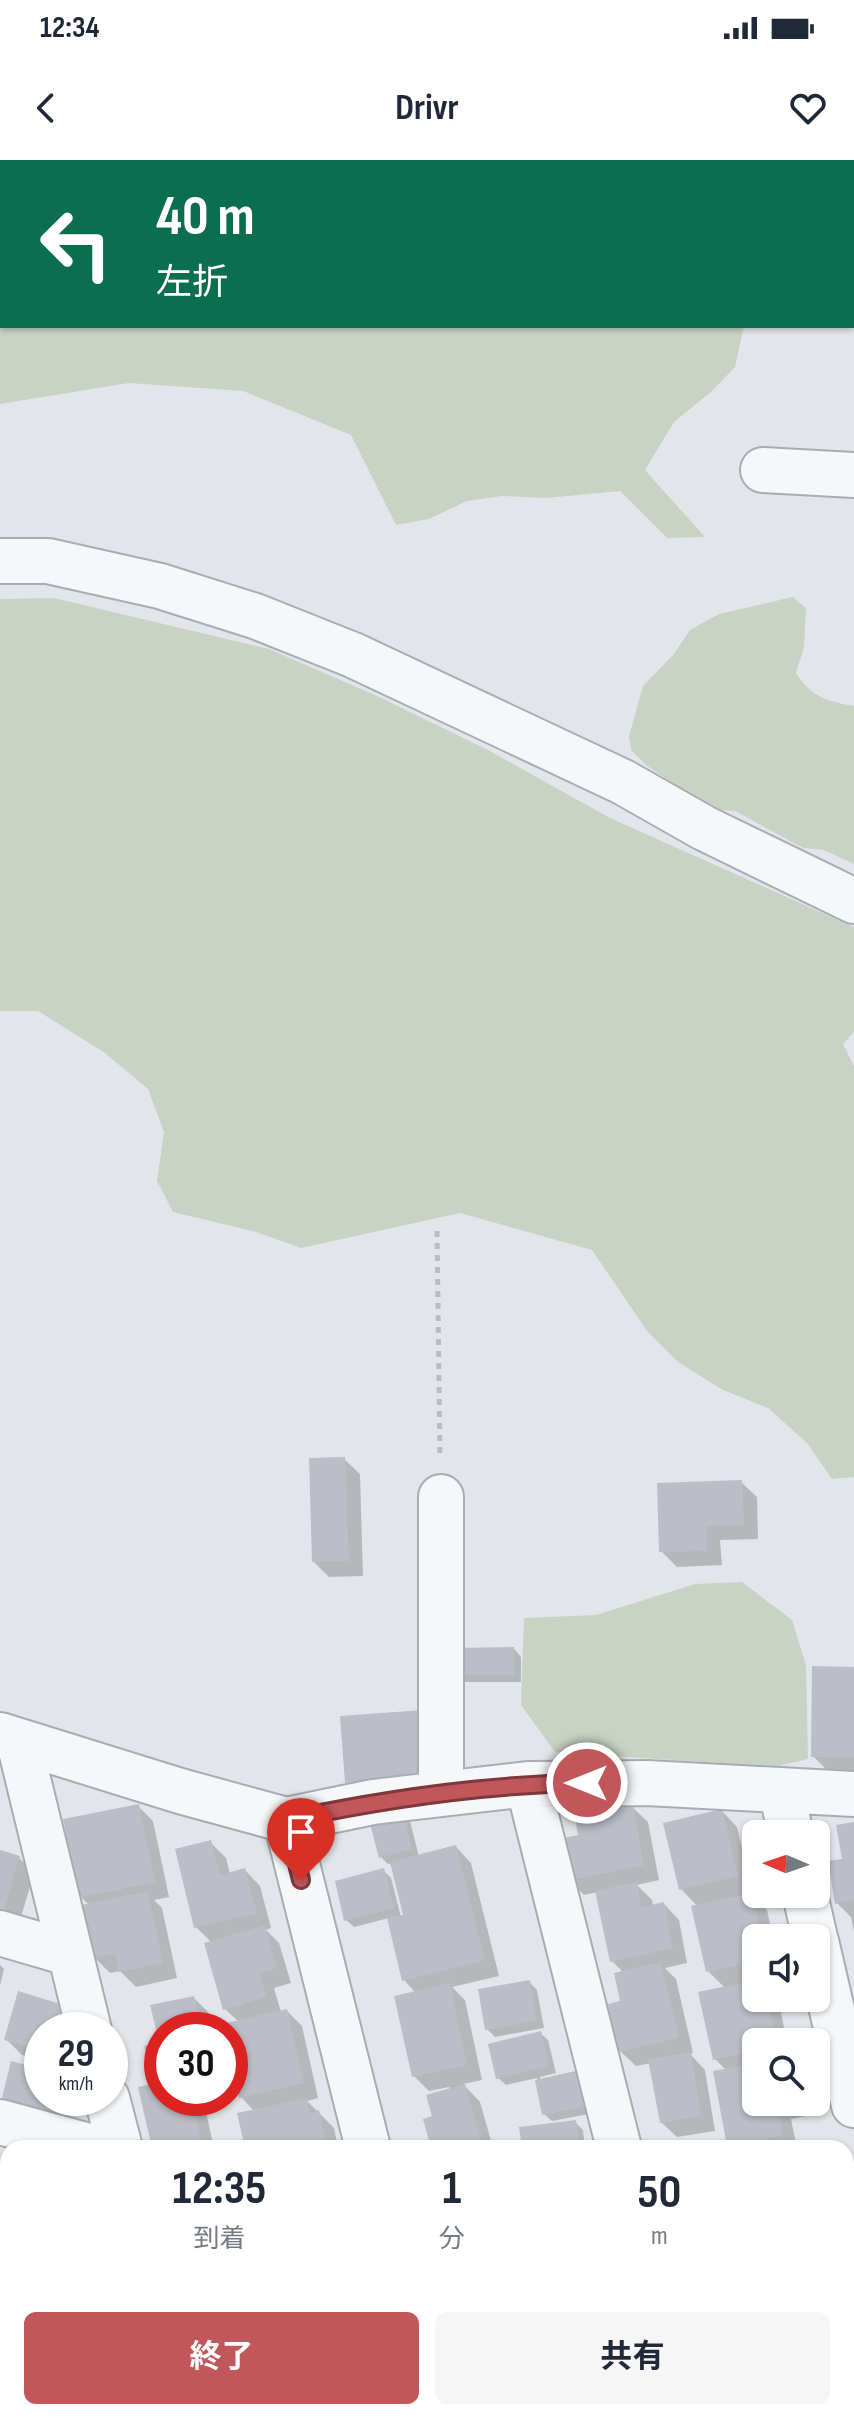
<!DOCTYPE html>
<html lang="ja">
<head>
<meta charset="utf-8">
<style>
	body { margin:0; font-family:"Sofia Sans Condensed","Noto Sans JP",sans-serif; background:#f6f6f7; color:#1f2937; height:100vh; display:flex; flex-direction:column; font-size:30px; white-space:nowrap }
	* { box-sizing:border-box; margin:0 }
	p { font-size:26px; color:#747a83 }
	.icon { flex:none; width:44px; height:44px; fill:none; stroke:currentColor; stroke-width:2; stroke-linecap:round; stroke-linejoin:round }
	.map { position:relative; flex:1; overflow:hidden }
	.panel { position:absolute; left:0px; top:1980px; width:854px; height:280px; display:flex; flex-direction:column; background:#fff; border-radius:24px 24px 0 0; box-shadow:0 2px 6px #0004 }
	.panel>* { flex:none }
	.top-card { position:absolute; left:0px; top:0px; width:854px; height:168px; box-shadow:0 2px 6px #0004; background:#0b6e4f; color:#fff; overflow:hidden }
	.needle { width:52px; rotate:272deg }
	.tools { position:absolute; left:742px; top:1660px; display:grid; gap:16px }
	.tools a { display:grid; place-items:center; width:88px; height:88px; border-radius:12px; background:#fff; box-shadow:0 2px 6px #0004; font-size:40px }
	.speed { position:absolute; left:24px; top:1852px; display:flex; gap:16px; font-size:40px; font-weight:700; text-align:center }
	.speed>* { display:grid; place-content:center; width:104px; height:104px; border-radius:50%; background:#fff; box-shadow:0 2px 6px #0004; line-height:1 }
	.speed small { font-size:20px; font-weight:400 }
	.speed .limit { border:12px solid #d22; background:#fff; color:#111 }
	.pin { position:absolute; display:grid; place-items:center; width:68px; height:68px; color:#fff; margin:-82px -34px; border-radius:50% 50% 50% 0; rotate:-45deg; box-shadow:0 0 8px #0007 }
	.pin .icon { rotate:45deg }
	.me { position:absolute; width:88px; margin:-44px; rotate:270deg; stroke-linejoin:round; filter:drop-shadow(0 0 6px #0008) }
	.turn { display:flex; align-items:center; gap:28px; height:168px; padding:0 24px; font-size:36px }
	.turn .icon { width:104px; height:104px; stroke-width:2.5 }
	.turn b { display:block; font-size:56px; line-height:68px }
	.eta { display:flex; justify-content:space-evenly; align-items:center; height:136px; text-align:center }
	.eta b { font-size:48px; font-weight:700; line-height:56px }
	.primary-button { display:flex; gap:16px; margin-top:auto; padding:16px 24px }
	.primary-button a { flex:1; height:92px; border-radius:12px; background:#c1565b; color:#fff; font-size:32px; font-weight:700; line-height:92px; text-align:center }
	.primary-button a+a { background:#f6f6f7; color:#1f2937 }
	.status { display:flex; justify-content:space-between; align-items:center; height:56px; padding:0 40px; background:#fff; direction:ltr }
	.status svg { height:22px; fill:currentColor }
	header { display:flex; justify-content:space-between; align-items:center; height:104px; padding:0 24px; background:#fff; font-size:36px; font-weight:700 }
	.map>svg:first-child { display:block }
	.green { fill:#c8d3c6 }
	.shadow { fill:#0003 }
	.building { fill:#bbbec6 }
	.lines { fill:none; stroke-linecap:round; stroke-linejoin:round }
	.minor-casing { stroke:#a9acb4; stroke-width:48 }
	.path { stroke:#babcc2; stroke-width:5; stroke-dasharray:6 6; stroke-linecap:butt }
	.minor { stroke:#f6f7f9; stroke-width:44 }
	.route-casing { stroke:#7d383b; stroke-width:20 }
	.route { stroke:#c1565b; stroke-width:14 }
</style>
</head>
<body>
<div class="status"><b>12:34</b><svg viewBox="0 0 49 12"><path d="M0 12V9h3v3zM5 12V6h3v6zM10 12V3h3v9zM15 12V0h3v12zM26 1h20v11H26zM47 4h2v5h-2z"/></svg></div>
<header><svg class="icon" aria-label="back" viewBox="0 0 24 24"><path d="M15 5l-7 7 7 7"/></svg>Drivr<svg class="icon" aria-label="heart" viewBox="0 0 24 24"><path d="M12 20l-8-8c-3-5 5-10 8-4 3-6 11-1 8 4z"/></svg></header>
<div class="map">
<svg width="854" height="2260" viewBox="0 0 854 2260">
	<rect width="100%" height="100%" fill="#e4e5ea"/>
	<path class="green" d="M 0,0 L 295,2 L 2,2 L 2,166 L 744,166 L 735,207 L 712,231 L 674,262 L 645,310 L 705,377 L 667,378 L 620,331 L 546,338 L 502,336 L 467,341 L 429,359 L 396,365 L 351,275 L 243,231 L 129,223 L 0,244 Z
		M 793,437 L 806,448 L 804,487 L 796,513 C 811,537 827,541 854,546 L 854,704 L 824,690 L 803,688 L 735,651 L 713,650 L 647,606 L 631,590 L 629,576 L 643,526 L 674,494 L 690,470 L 719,454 Z
		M 54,438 L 269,489 L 375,535 L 490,591 L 610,658 L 854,767 L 854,872 L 843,884 L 854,906 L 854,1317 L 832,1319 L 807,1283 L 768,1248 L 723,1230 L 678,1202 L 647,1171 L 592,1090 L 460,1053 L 301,1088 L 256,1072 L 173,1052 L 157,1021 L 164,972 L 148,929 L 105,893 L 38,851 L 0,851 L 0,439 Z
		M 742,1422 L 792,1460 L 806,1505 L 808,1599 L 774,1607 L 555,1592 L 521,1545 L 524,1458 L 596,1455 L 695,1424 Z"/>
	<path class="shadow" d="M 490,0 L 671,0 L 489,2 Z
		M 344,1299 L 360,1314 L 363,1416 L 329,1417 L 314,1402 Z
		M 741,1322 L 757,1337 L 758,1379 L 720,1380 L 722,1405 L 677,1407 L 661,1391 Z
		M 514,1489 L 521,1497 L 521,1522 L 465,1522 L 457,1514 Z
		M 854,1509 L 854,1612 L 828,1611 L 813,1596 Z
		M 138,1646 L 153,1661 L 169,1737 L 154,1740 L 162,1748 L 177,1818 L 136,1827 L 120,1811 L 110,1813 L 94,1797 L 90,1746 L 81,1737 Z
		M 632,1647 L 648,1662 L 659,1720 L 637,1725 L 652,1740 L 653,1746 L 664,1744 L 679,1760 L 687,1803 L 665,1808 L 676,1819 L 693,1893 L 690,1894 L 705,1910 L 715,1971 L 677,1977 L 661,1962 L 651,1903 L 636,1906 L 620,1891 L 624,1813 L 612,1801 L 598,1732 L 584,1735 L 569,1720 L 580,1677 Z
		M 722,1651 L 737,1667 L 752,1731 L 748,1732 L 767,1750 L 773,1778 L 756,1778 L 756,1838 L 778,1838 L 787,1882 L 756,1882 L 756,1942 L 814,1942 L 816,1954 L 791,1959 L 797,1988 L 732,1988 L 729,1985 L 726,1910 L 715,1899 L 725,1828 L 708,1811 L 698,1747 L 681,1729 Z
		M 402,1653 L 410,1661 L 419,1697 L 456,1687 L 471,1703 L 499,1816 L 452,1827 L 465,1840 L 482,1920 L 463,1924 L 480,1942 L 492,1984 L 475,1988 L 433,1988 L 435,1958 L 450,1930 L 449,1927 L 429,1931 L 414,1916 L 416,1833 L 404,1820 L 389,1758 L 354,1767 L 346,1760 L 383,1710 L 391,1718 L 401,1757 L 406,1756 L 393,1703 L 388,1704 L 381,1697 Z
		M 854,1664 L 854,1772 L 851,1757 L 837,1743 Z
		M 210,1682 L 226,1698 L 230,1714 L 245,1710 L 260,1726 L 271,1768 L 266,1770 L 279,1783 L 291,1823 L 274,1828 L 281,1852 L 287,1851 L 302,1866 L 318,1938 L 307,1941 L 334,1968 L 338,1988 L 247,1988 L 254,1951 L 241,1937 L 230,1890 L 230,1870 L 225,1870 L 239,1862 L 225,1849 L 212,1783 L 196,1767 L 178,1690 Z
		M 0,1692 L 19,1698 L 34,1713 L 16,1774 L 0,1769 Z
		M 0,1805 L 4,1809 L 0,1826 Z
		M 529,1822 L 537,1830 L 544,1868 L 495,1877 L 487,1869 Z
		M 19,1834 L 42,1870 L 42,1900 L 22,1895 L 6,1879 Z
		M 194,1838 L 209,1853 L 213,1870 L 162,1870 L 162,1938 L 203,1938 L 214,1988 L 154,1988 L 160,1925 L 153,1918 L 161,1884 L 153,1847 Z
		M 540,1873 L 548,1880 L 556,1913 L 540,1917 L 540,1921 L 599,1952 L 552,1961 L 544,1954 L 537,1918 L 506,1925 L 498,1918 Z
		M 42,1911 L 42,1938 L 60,1938 L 55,1960 L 11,1949 Z
		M 575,1962 L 583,1970 L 585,1988 L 524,1988 Z
		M 693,1985 L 697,1988 L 670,1988 Z
		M 8,2198 L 8,2252 L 0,2245 L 0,2213 Z
		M 846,2213 L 854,2221 L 854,2260 L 792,2260 L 793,2252 L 846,2252 Z
		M 9,2252 L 59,2252 L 54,2260 L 24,2260 Z
		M 114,2252 L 189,2252 L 189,2260 L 122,2260 Z
		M 223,2252 L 268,2252 L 268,2259 L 227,2256 Z"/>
	<path class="building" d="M 345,1297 L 349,1401 L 312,1402 L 309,1298 Z
		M 742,1320 L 744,1365 L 706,1366 L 707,1391 L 659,1392 L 657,1323 Z
		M 514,1487 L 514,1515 L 455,1515 L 456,1488 Z
		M 812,1506 L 854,1507 L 854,1598 L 811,1597 Z
		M 423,1550 L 428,1617 L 345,1623 L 340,1556 Z
		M 139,1644 L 155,1722 L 79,1738 L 63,1659 Z
		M 633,1645 L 644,1705 L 567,1721 L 559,1679 L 578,1675 L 575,1657 Z
		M 722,1649 L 738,1716 L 679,1730 L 663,1663 Z
		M 403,1651 L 412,1689 L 379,1698 L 369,1660 Z
		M 854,1662 L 854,1740 L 835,1744 L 828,1701 L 842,1699 L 836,1665 Z
		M 211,1680 L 220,1715 L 245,1708 L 257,1753 L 194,1768 L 175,1689 Z
		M 456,1685 L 485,1800 L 402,1821 L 387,1758 L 403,1755 L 390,1702 Z
		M 0,1690 L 20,1696 L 1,1759 L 0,1759 Z
		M 384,1708 L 394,1748 L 344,1761 L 335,1721 Z
		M 637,1722 L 641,1747 L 664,1742 L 673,1788 L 610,1802 L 595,1731 Z
		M 148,1731 L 163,1803 L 118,1812 L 115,1794 L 93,1798 L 82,1745 Z
		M 752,1733 L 759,1765 L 741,1770 L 748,1803 L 706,1812 L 691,1746 Z
		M 265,1765 L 277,1808 L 260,1813 L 267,1837 L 223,1850 L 204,1783 Z
		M 661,1802 L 679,1878 L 618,1892 L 608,1844 L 620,1841 L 614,1813 Z
		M 530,1820 L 537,1861 L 485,1870 L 478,1829 Z
		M 756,1820 L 756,1838 L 767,1838 L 777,1882 L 756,1882 L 756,1890 L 713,1900 L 698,1832 Z
		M 450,1823 L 467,1905 L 412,1917 L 394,1836 Z
		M 18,1831 L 74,1848 L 68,1870 L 42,1870 L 42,1890 L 4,1880 Z
		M 194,1836 L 202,1870 L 162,1870 L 162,1916 L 152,1919 L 144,1886 L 159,1882 L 150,1845 Z
		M 287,1849 L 304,1923 L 239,1938 L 230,1899 L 230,1870 L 223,1870 L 222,1864 Z
		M 541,1871 L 549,1906 L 496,1919 L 488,1884 Z
		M 691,1892 L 701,1956 L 660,1963 L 648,1899 Z
		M 11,1901 L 42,1909 L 42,1938 L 51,1938 L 47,1953 L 1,1942 Z
		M 756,1903 L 756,1942 L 776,1942 L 783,1976 L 727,1986 L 713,1911 Z
		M 585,1909 L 592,1945 L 542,1955 L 535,1920 Z
		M 162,1922 L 162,1938 L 192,1938 L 203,1988 L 152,1988 L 138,1927 Z
		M 465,1924 L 483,1988 L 431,1988 L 423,1959 L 432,1956 L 426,1935 Z
		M 307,1938 L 310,1953 L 319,1950 L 327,1988 L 245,1988 L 237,1953 Z
		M 576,1960 L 580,1988 L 522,1988 L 519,1967 Z
		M 8,2193 L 8,2246 L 0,2242 L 0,2209 Z
		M 791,2252 L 842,2252 L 841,2260 L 790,2260 Z"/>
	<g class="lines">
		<g class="minor-casing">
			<path id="minor" d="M 763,310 L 854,315
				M 0,401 L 48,401 L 160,426 L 255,456 L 353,495 L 623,622 L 704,668 L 854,741
				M 441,1337 L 441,1634
				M 0,1575 L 180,1631 L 286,1660 L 373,1642 L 528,1624 L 647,1623 L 854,1634
				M 19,1582 L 89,1870
				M 528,1624 L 619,1988
				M 781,1631 L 791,1674
				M 286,1660 L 368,1988
				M 805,1734 L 815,1778
				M 0,1773 L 68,1793
				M 816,1781 L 854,1945
				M 107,1938 L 120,1988
				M 0,1962 L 96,1988
				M 0,2080 L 8,2086
				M 846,2175 L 854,2175"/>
		</g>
		<path class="path" d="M 437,1071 L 440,1296"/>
		<use href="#minor" class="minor"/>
	</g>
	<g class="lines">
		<g class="route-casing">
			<path id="route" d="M 301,1720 L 286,1660 C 385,1639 486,1624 587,1623"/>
		</g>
		<use href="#route" class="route"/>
	</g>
</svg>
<div class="tools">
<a><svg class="needle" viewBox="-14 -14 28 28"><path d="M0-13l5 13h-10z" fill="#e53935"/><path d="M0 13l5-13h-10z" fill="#747a83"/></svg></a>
<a><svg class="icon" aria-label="sound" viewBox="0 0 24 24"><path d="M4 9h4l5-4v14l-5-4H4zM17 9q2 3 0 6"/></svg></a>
<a><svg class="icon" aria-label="search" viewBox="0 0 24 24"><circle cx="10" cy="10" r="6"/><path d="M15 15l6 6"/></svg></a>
</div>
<div class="speed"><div>29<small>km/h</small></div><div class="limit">30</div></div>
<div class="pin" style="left:301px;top:1720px;background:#d93025"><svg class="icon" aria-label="arrive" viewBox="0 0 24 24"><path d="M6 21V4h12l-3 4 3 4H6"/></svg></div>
<svg class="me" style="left:587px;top:1623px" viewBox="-20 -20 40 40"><circle r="17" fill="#c1565b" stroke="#fff" stroke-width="3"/><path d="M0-11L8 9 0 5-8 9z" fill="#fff"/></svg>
<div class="top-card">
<div class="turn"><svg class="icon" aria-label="left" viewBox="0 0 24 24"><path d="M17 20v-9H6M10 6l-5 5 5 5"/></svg><div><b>40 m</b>左折</div></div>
</div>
<section class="panel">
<div class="eta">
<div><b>12:35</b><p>到着</p></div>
<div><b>1</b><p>分</p></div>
<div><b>50</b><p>m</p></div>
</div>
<div class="primary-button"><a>終了</a><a>共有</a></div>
</section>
</div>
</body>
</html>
